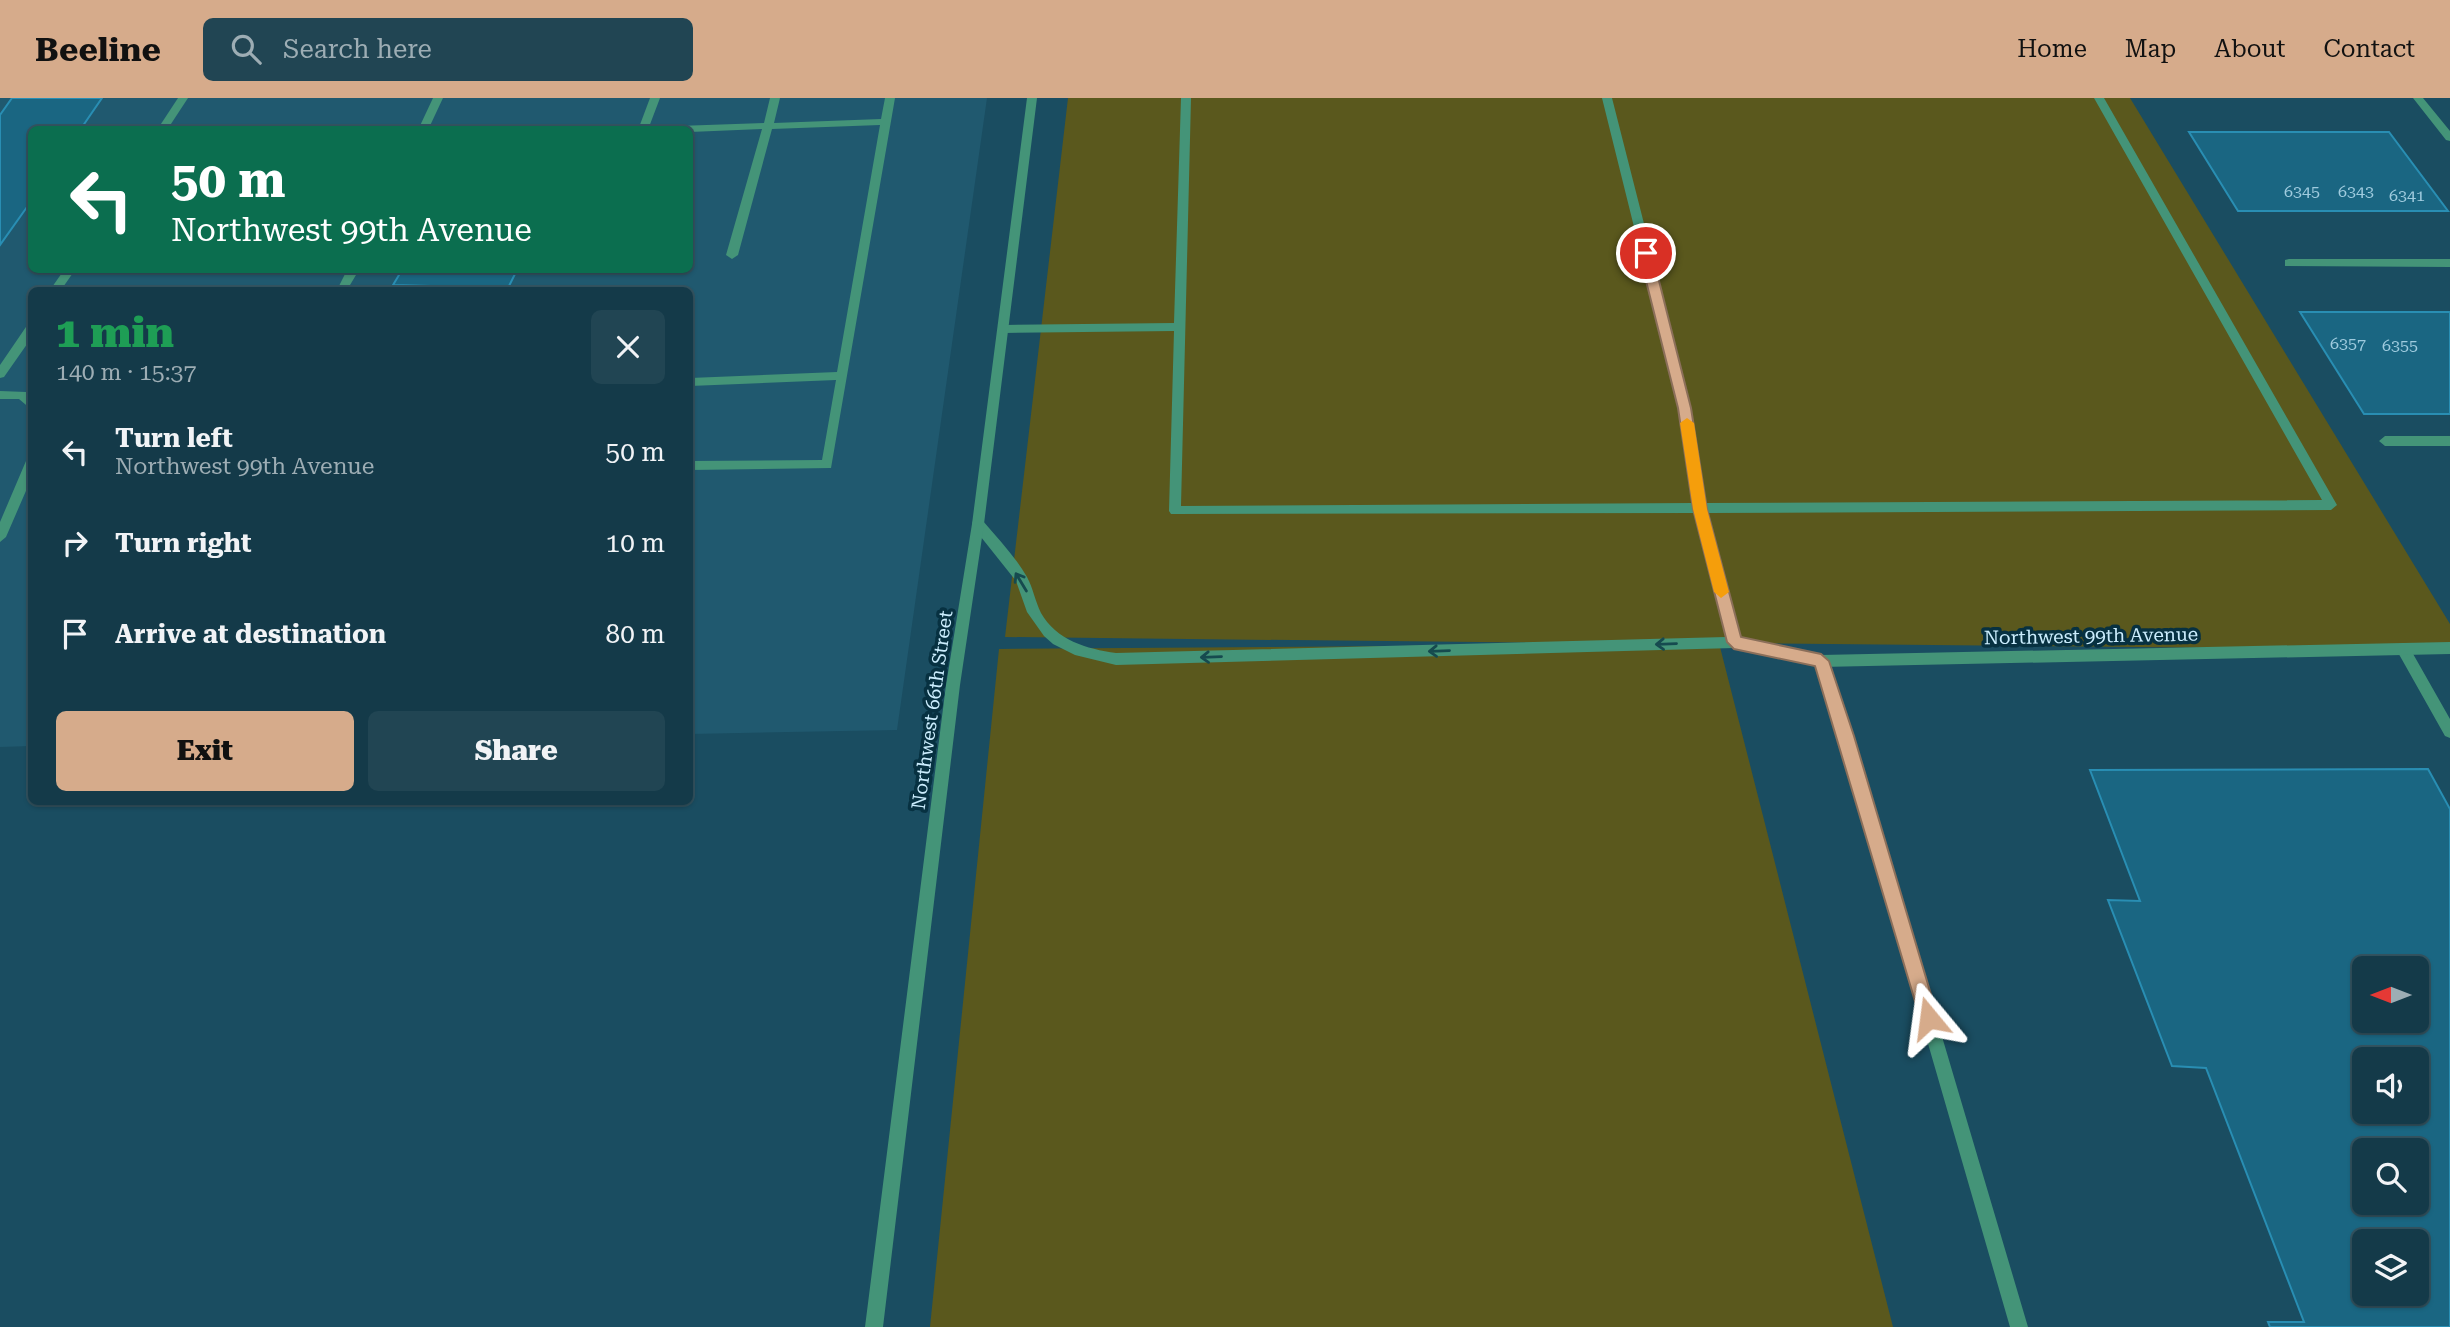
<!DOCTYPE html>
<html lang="en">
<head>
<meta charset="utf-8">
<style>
	body { margin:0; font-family:"Roboto Serif",serif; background:#214553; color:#f1f3f6; height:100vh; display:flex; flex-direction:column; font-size:26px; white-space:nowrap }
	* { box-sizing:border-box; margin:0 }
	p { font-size:23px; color:#9dadb4 }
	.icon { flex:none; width:38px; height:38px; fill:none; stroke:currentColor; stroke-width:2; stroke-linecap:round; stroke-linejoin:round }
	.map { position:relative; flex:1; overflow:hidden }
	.drawer { position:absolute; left:28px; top:189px; width:665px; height:518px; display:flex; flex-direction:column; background:#143a49; border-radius:10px; box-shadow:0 2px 5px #0004,0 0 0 2px #335461 }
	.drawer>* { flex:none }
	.hud { position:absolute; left:28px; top:28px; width:665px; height:147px; border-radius:10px; box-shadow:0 2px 5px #0004,0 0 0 2px #335461; background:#0b6e4f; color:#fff; overflow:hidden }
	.needle { width:46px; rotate:270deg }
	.controls { position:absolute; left:2352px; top:858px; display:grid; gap:14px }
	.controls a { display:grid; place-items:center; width:77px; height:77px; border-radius:10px; background:#143a49; box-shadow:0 2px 5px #0004,0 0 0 2px #335461; font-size:35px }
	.pin { position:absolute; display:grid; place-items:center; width:60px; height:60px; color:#fff; margin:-30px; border:4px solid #fff; border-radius:50%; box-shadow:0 2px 7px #0007 }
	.me { position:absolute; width:77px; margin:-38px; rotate:344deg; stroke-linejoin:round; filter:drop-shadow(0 0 5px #0008) }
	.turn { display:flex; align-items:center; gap:24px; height:147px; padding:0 28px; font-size:32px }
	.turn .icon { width:91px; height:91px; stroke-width:2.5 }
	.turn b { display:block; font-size:49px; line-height:60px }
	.round { display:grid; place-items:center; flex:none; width:74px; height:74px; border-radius:10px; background:#214553 }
	.summary { display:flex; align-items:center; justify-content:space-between; height:119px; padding:0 28px }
	h1 { font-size:42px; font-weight:800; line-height:52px; color:#1e9e55 }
	.cta { display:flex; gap:14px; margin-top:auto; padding:14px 28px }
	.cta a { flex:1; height:80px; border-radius:10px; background:#d6ab8b; color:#111; font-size:28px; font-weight:800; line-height:80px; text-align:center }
	.cta a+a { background:#214553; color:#f1f3f6 }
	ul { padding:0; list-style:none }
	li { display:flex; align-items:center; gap:21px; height:91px; padding:0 28px }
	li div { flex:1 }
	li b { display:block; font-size:26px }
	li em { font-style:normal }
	header { display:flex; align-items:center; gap:42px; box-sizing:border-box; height:98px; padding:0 35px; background:#d6ab8b; color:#111 }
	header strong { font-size:33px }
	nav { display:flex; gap:38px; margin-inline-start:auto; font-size:24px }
	.search { width:490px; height:63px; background:#214553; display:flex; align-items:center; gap:18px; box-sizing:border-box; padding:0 24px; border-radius:10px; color:#9dadb4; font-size:26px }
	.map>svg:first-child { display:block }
	.built { fill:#20596f; fill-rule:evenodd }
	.green { fill:#5a581d }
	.building { fill:#1a6682; stroke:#298eb3; stroke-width:2; fill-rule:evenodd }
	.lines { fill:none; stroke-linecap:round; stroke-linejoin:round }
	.service { fill:#449478; fill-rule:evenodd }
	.minor { fill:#449478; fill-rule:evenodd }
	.oneway { stroke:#164a4f }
	.route { fill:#d6ab8b; stroke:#8b6f5a; stroke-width:2 }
	.slow { fill:#f59e0b }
	.labels { text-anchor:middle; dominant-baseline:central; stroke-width:7; stroke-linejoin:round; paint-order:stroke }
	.number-label { font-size:16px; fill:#9fcbde }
	.street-label { font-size:19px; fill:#cbedfd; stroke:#073141 }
</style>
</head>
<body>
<header>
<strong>Beeline</strong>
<div class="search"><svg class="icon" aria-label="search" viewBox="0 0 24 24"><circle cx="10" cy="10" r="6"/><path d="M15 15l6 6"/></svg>Search here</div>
<nav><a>Home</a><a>Map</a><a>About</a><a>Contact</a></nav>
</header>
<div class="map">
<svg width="2450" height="1229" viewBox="0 0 2450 1229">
	<rect width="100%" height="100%" fill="#1a4d61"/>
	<path class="built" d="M 0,0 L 987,0 L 897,632 L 690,636 L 690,192 L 32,192 L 31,648 L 0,649 ZM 32,32 L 690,32 L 690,172 L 32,172 Z"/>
	<path class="green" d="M 1068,0 L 2130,0 L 2450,526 L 2450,552 L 1719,545 L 1893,1229 L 930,1229 L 999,551 L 1655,546 L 1005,539 Z"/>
	<path class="building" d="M 12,0 L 102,0 L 80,32 L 32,32 L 32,102 L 0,147 L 0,17 Z
		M 2189,34 L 2389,34 L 2448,113 L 2238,113 Z
		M 402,172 L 517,172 L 508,190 L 393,187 Z
		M 2300,214 L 2450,214 L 2450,316 L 2364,316 Z
		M 2428,671 L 2450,711 L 2450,1229 L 2270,1229 L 2268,1224 L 2304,1224 L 2206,970 L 2172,968 L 2108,802 L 2140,803 L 2090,672 ZM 2364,870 L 2417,870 L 2417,922 L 2364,922 ZM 2364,961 L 2417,961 L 2417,1013 L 2364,1013 ZM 2364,1052 L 2417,1052 L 2417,1104 L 2364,1104 ZM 2364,1143 L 2417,1143 L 2417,1195 L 2364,1195 Z"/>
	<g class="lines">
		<path class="service" d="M 178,0 L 188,0 L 167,32 L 157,32 Z
			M 433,0 L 443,0 L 428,32 L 418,32 Z
			M 650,0 L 660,0 L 649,29 L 764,25 L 770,0 L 780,0 L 774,25 L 881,21 L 885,0 L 895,0 L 831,370 L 690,372 L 690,363 L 822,362 L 836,282 L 690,288 L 690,280 L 837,274 L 880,27 L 772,31 L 738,157 L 732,161 L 726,157 L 762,31 L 690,34 L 690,32 L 638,32 Z
			M 1181,0 L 1191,0 L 1181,408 L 1693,405 L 1679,310 L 1602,0 L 1612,0 L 1691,310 L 1705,405 L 2322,402 L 2094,0 L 2104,0 L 2337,407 L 2331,412 L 1707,415 L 1741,544 L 1739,548 L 1734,550 L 1116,567 L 1075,557 L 1053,546 L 1044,538 L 1027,514 L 1016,483 L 973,429 L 972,426 L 973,423 L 983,423 C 998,441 1015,458 1027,479 C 1033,490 1035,503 1041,515 C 1056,542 1087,551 1116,555 L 1726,539 L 1695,415 L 1171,416 L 1169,413 L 1174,233 L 1004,235 L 998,231 L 1004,227 L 1174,225 Z
			M 2413,0 L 2423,0 L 2450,33 L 2450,43 L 2446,42 Z
			M 2289,161 L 2450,161 L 2450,169 L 2285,168 L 2285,162 Z
			M 64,172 L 75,172 L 61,192 L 50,192 Z
			M 347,172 L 359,172 L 347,192 L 337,192 Z
			M 32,225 L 32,239 L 4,279 L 0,280 L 0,267 L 28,226 Z
			M 0,293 L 26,294 L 32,300 L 32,312 L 19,301 L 0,301 Z
			M 2385,338 L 2450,338 L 2450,348 L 2385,348 L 2379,343 Z
			M 32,359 L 32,379 L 6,439 L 0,444 L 0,424 L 26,363 Z
			M 2403,545 L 2408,547 L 2450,621 L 2450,640 L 2445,638 L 2396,551 L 2398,547 Z
			M 1821,557 L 1826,559 L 1828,563 L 1853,638 L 2028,1229 L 2010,1229 L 1839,638 L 1814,563 L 1816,559 Z"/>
		<path class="minor" d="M 1027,0 L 1037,0 L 984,426 L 960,587 L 883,1229 L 865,1229 L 946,587 L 972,426 Z
			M 1734,538 L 1821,557 L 2450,544 L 2450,556 L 1821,569 L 1729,548 L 1727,544 L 1729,540 Z"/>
	</g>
	<defs><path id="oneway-shaft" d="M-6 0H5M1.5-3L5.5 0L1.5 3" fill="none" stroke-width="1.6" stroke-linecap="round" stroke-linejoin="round" transform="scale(1.75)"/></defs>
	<g class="oneway">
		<use href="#oneway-shaft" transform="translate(1021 484) rotate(-121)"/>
		<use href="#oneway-shaft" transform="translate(1666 546) rotate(178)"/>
		<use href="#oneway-shaft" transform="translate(1439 553) rotate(178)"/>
		<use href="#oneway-shaft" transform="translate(1211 559) rotate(178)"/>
	</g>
	<path class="route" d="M 1646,151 L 1652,155 L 1691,310 L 1707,411 L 1741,539 L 1821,556 L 1829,563 L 1854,638 L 1938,920 L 1935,927 L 1929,929 L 1923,927 L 1920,920 L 1815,568 L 1734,551 L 1727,544 L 1693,411 L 1678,310 L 1639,155 Z"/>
	<path class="slow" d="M 1687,320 L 1694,325 L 1707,411 L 1729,494 L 1721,500 L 1714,494 L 1693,411 L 1680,325 Z"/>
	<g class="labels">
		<g class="number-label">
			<text x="2302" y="93">6345</text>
			<text x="2356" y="93">6343</text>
			<text x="2407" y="97">6341</text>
			<text x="2348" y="245">6357</text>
			<text x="2400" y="247">6355</text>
		</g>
		<g class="street-label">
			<text transform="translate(2091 538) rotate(-1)">Northwest 99th Avenue</text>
			<text transform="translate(932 612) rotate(-82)">Northwest 66th Street</text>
		</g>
	</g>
</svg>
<div class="controls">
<a><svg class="needle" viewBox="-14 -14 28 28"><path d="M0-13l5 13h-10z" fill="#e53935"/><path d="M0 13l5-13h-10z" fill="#9dadb4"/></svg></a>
<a><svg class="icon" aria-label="sound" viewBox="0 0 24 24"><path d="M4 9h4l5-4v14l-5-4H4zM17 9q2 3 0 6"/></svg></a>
<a><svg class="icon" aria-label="search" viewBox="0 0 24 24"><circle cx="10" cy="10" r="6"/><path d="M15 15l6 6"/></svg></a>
<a><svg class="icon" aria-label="layers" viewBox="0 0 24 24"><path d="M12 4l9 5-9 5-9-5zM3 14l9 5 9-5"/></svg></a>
</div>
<div class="pin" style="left:1646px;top:155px;background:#d93025"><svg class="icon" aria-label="arrive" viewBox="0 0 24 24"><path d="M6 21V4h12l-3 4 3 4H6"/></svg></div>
<svg class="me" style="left:1929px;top:920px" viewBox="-20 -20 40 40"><path d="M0-17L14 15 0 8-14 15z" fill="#d6ab8b" stroke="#fff" stroke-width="4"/></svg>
<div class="hud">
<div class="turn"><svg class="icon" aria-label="left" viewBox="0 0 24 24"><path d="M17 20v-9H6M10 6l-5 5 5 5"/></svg><div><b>50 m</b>Northwest 99th Avenue</div></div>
</div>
<section class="drawer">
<div class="summary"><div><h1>1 min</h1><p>140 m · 15:37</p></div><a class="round"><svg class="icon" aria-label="close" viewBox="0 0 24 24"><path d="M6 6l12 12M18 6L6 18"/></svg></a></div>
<ul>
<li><svg class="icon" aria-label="left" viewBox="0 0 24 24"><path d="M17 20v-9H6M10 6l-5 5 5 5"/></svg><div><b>Turn left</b><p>Northwest 99th Avenue</p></div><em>50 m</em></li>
<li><svg class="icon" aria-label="right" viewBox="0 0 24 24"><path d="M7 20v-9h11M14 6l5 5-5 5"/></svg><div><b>Turn right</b></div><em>10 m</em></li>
<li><svg class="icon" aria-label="arrive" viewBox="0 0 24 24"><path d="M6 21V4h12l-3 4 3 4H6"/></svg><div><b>Arrive at destination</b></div><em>80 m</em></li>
</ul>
<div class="cta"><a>Exit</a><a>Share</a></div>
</section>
</div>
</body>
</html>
